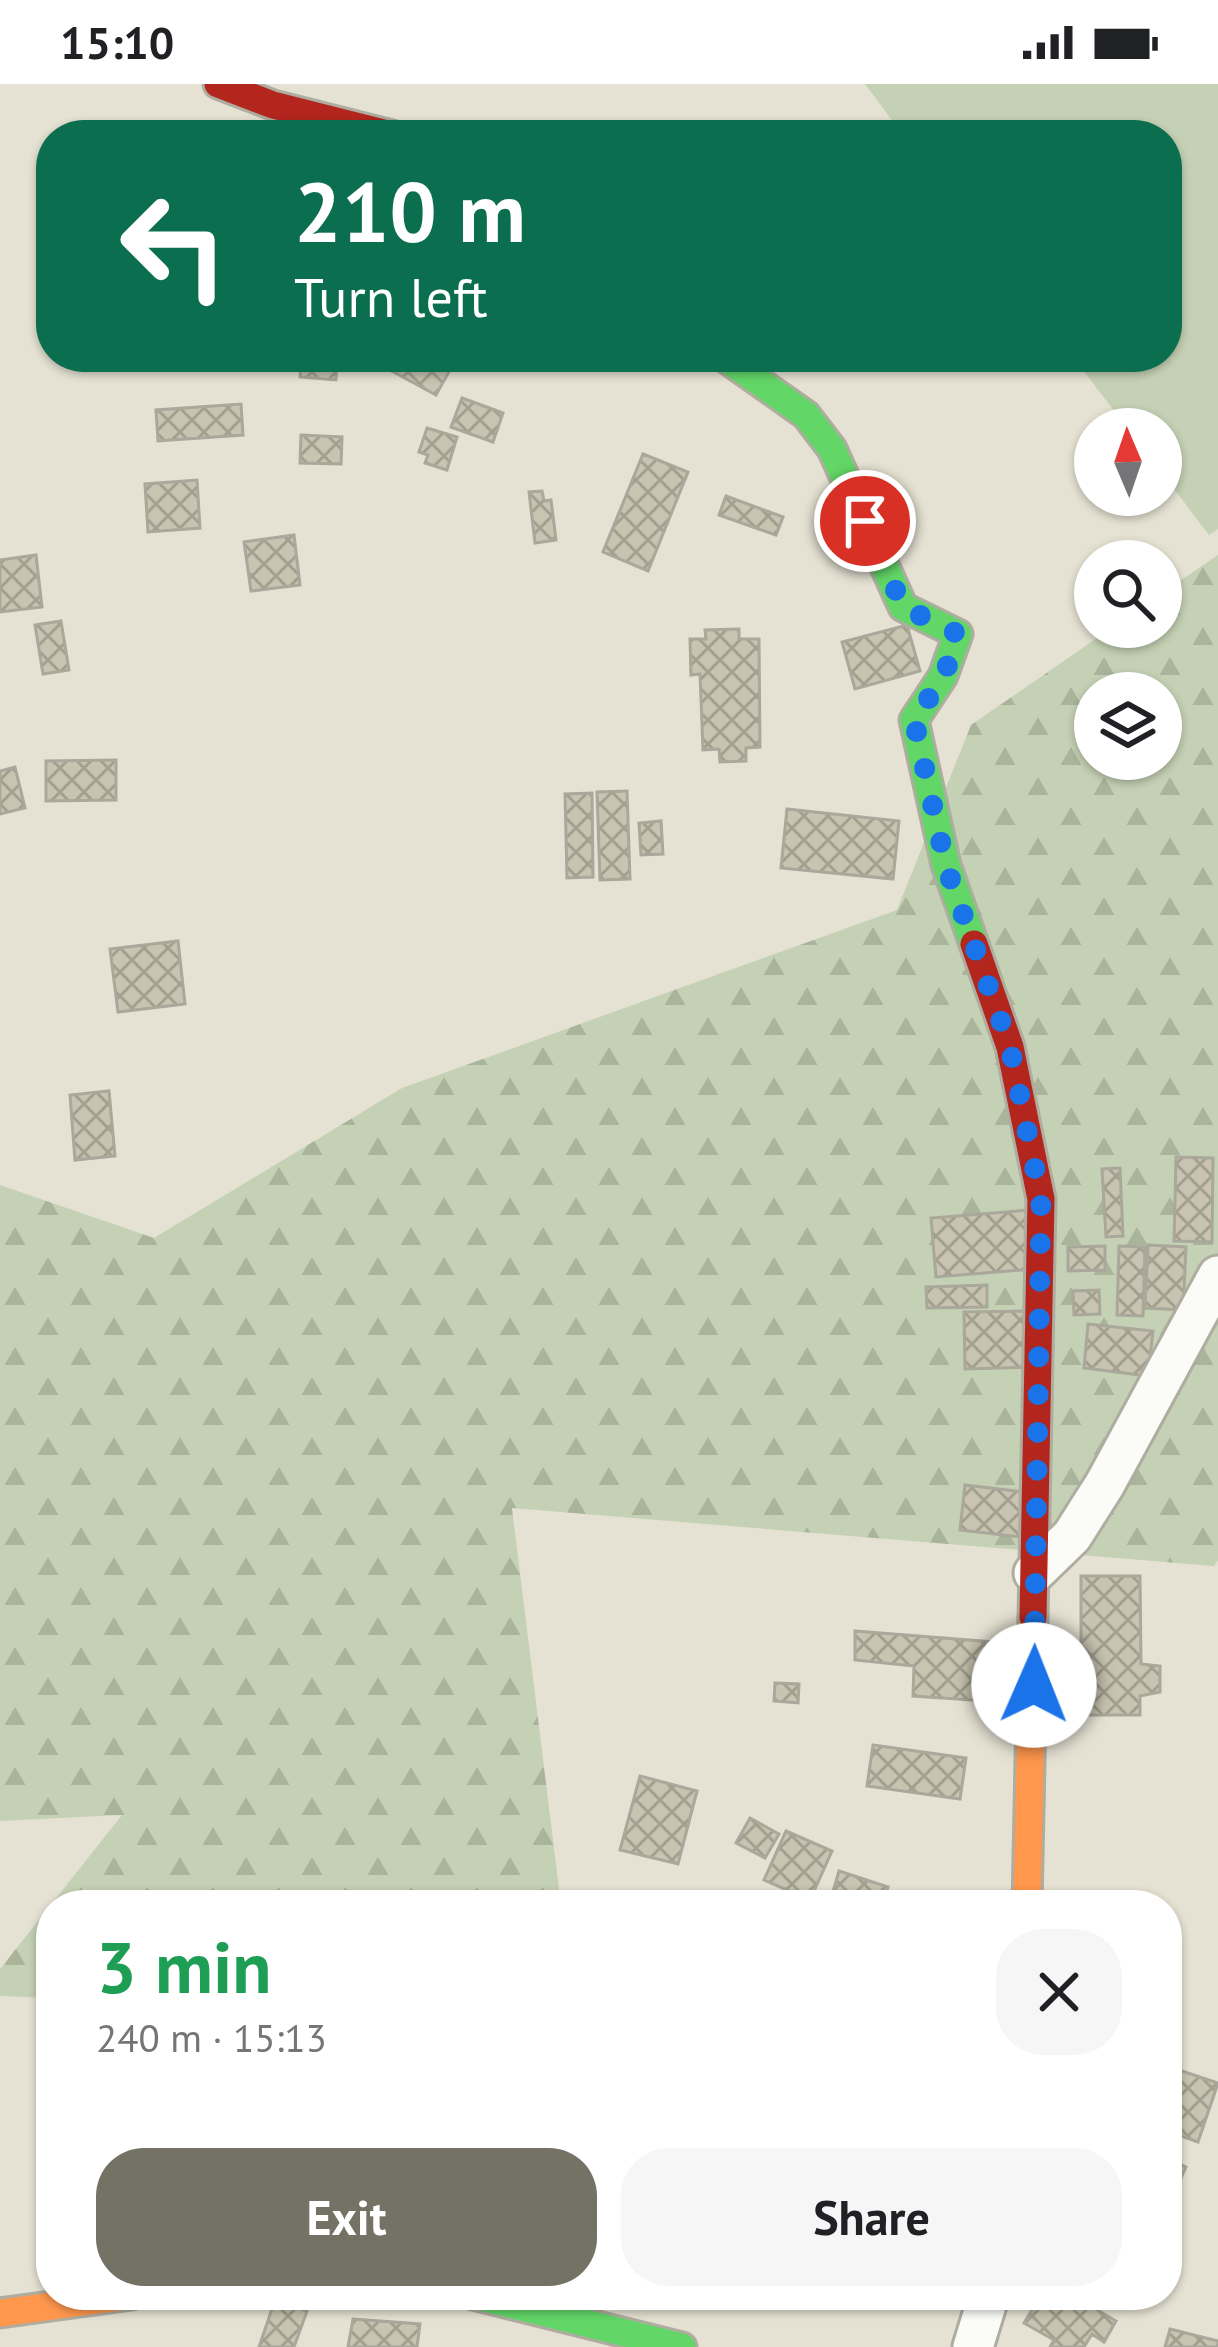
<!DOCTYPE html>
<html lang="en">
<head>
<meta charset="utf-8">
<style>
	body { margin:0; font-family:"PT Sans",sans-serif; background:#f6f6f6; color:#202124; height:100vh; display:flex; flex-direction:column; font-size:45px; white-space:nowrap }
	* { box-sizing:border-box; margin:0 }
	p { font-size:39px; color:#757577 }
	.icon { flex:none; width:66px; height:66px; fill:none; stroke:currentColor; stroke-width:2; stroke-linecap:round; stroke-linejoin:round }
	.map { position:relative; flex:1; overflow:hidden }
	.details { position:absolute; left:36px; top:1806px; width:1146px; height:420px; display:flex; flex-direction:column; background:#fff; border-radius:48px; box-shadow:0 3px 9px #0004 }
	.details>* { flex:none }
	.banner { position:absolute; left:36px; top:36px; width:1146px; height:252px; border-radius:48px; box-shadow:0 3px 9px #0004; background:#0b6e4f; color:#fff; overflow:hidden }
	.needle { width:78px; rotate:358deg }
	.buttons { position:absolute; left:1074px; top:324px; display:grid; gap:24px }
	.buttons a { display:grid; place-items:center; width:108px; height:108px; border-radius:50%; background:#fff; box-shadow:0 3px 9px #0004; font-size:60px }
	.pin { position:absolute; display:grid; place-items:center; width:102px; height:102px; color:#fff; margin:-51px; border:6px solid #fff; border-radius:50%; box-shadow:0 3px 12px #0007 }
	.me { position:absolute; width:132px; margin:-66px; rotate:1deg; stroke-linejoin:round; filter:drop-shadow(0 0 9px #0008) }
	.turn { display:flex; align-items:center; gap:42px; height:252px; padding:0 60px; font-size:54px }
	.turn .icon { width:156px; height:156px; stroke-width:2.5 }
	.turn b { display:block; font-size:84px; line-height:102px }
	.round { display:grid; place-items:center; flex:none; width:126px; height:126px; border-radius:48px; background:#f6f6f6 }
	.summary { display:flex; align-items:center; justify-content:space-between; height:204px; padding:0 60px }
	h1 { font-size:72px; font-weight:700; line-height:90px; color:#1e9e55 }
	.action { display:flex; gap:24px; margin-top:auto; padding:24px 60px }
	.action a { flex:1; height:138px; border-radius:48px; background:#747165; color:#fff; font-size:48px; font-weight:700; line-height:138px; text-align:center }
	.action a+a { background:#f6f6f6; color:#202124 }
	.status { display:flex; justify-content:space-between; align-items:center; height:84px; padding:0 60px; background:#fff; direction:ltr }
	.status svg { height:33px; fill:currentColor }
	.map>svg:first-child { display:block }
	.green { fill:#c5d1b4 }
	.forest { fill:url(#forest-firs); fill-rule:evenodd }
	.building { fill:url(#building-cross-hatch); stroke:#aaa79b; stroke-width:3 }
	.lines { fill:none; stroke-linecap:round; stroke-linejoin:round }
	.street-casing { stroke:#afaca0; stroke-width:45 }
	.fast-casing { stroke:#afaca0; stroke-width:33 }
	.slow-casing { stroke:#afaca0; stroke-width:33 }
	.jam-casing { stroke:#afaca0; stroke-width:33 }
	.street { stroke:#fbfbf8; stroke-width:39 }
	.fast { stroke:#63d668; stroke-width:27 }
	.slow { stroke:#ff974d; stroke-width:27 }
	.jam { stroke:#b3261e; stroke-width:27 }
	.route { stroke:#1a73e8; stroke-width:21; stroke-dasharray:0 37.8 }
</style>
</head>
<body>
<div class="status"><b>15:10</b><svg viewBox="0 0 49 12"><path d="M0 12V9h3v3zM5 12V6h3v6zM10 12V3h3v9zM15 12V0h3v12zM26 1h20v11H26zM47 4h2v5h-2z"/></svg></div>
<div class="map">
<svg width="1218" height="2263" viewBox="0 0 1218 2263">
	<defs>
		<pattern id="forest-firs" width="22" height="20" patternUnits="userSpaceOnUse" patternTransform="scale(3)"><rect width="22" height="20" fill="#c5d1b4"/><path d="M5 1l3.5 6h-7zM16 11l3.5 6h-7z" fill="#aab49b"/></pattern>
		<pattern id="building-cross-hatch" width="8" height="8" patternUnits="userSpaceOnUse" patternTransform="scale(3)"><rect width="8" height="8" fill="#c8c4b1"/><path d="M0 0l8 8M0 8l8-8" fill="none" stroke="#a3a090"/></pattern>
	</defs>
	<rect width="100%" height="100%" fill="#e5e2d3"/>
	<path class="green" d="M 865,0 L 1218,0 L 1218,445 L 1209,451 L 1161,388 L 1161,345 L 1128,345 L 1073,273 L 1167,273 L 1167,51 L 903,51 Z"/>
	<path class="forest" d="M 1218,471 L 1218,1476 L 1214,1482 L 512,1424 L 561,1821 L 51,1821 L 51,1914 L 0,1912 L 0,1885 L 122,1731 L 0,1737 L 0,1101 L 154,1154 L 402,1004 L 897,826 L 971,641 L 1113,543 L 1161,543 L 1161,510 ZM 1095,609 L 1161,609 L 1161,675 L 1095,675 Z"/>
	<path class="building" d="M 302,273 L 337,273 L 336,296 L 300,293 Z
		M 382,273 L 447,273 L 455,277 L 436,311 L 379,280 Z
		M 462,314 L 503,329 L 493,358 L 451,343 Z
		M 241,320 L 243,351 L 158,357 L 156,326 Z
		M 427,344 L 457,353 L 447,386 L 425,379 L 428,371 L 419,368 Z
		M 301,351 L 342,353 L 341,380 L 300,379 Z
		M 643,370 L 688,388 L 648,487 L 603,468 Z
		M 197,396 L 200,444 L 148,448 L 145,400 Z
		M 542,407 L 544,417 L 551,416 L 556,456 L 535,459 L 529,408 Z
		M 726,412 L 783,433 L 776,451 L 719,431 Z
		M 294,451 L 300,501 L 251,507 L 244,458 Z
		M 36,471 L 42,523 L 0,528 L 0,476 Z
		M 61,537 L 69,586 L 43,590 L 35,541 Z
		M 907,541 L 920,587 L 855,605 L 842,558 Z
		M 739,545 L 739,555 L 759,555 L 760,663 L 746,664 L 746,677 L 720,678 L 719,665 L 703,666 L 700,590 L 691,591 L 690,555 L 706,555 L 705,546 Z
		M 116,676 L 116,716 L 46,717 L 46,677 Z
		M 15,683 L 25,724 L 0,730 L 0,687 Z
		M 627,707 L 630,795 L 600,796 L 597,708 Z
		M 592,709 L 593,793 L 567,794 L 565,710 Z
		M 787,725 L 899,737 L 893,795 L 781,784 Z
		M 661,737 L 663,770 L 641,771 L 639,739 Z
		M 178,857 L 185,920 L 118,928 L 110,865 Z
		M 109,1007 L 115,1072 L 75,1076 L 70,1011 Z
		M 1176,1073 L 1213,1074 L 1212,1158 L 1174,1157 Z
		M 1120,1084 L 1123,1152 L 1106,1153 L 1102,1085 Z
		M 1029,1126 L 1034,1185 L 936,1193 L 931,1134 Z
		M 1148,1161 L 1186,1163 L 1183,1226 L 1145,1224 Z
		M 1105,1162 L 1105,1186 L 1068,1187 L 1068,1163 Z
		M 1119,1162 L 1145,1163 L 1143,1232 L 1117,1231 Z
		M 987,1201 L 987,1223 L 927,1224 L 926,1203 Z
		M 1099,1206 L 1100,1230 L 1074,1231 L 1073,1207 Z
		M 1033,1227 L 1034,1283 L 965,1285 L 964,1228 Z
		M 1088,1240 L 1153,1247 L 1148,1292 L 1084,1284 Z
		M 965,1401 L 1025,1408 L 1020,1453 L 960,1446 Z
		M 1081,1492 L 1140,1492 L 1141,1580 L 1160,1582 L 1160,1608 L 1140,1612 L 1140,1631 L 1081,1631 Z
		M 855,1547 L 1006,1559 L 1001,1618 L 913,1612 L 914,1582 L 855,1576 Z
		M 775,1599 L 799,1600 L 798,1619 L 774,1617 Z
		M 873,1661 L 966,1674 L 960,1715 L 867,1702 Z
		M 640,1692 L 697,1707 L 678,1780 L 620,1766 Z
		M 750,1734 L 779,1750 L 765,1774 L 736,1759 Z
		M 786,1747 L 832,1767 L 810,1816 L 764,1796 Z
		M 839,1787 L 888,1803 L 882,1821 L 829,1821 Z
		M 1167,1982 L 1218,1999 L 1198,2058 L 1167,2047 Z
		M 1167,2074 L 1186,2083 L 1167,2124 Z
		M 1041,2211 L 1072,2211 L 1116,2237 L 1104,2258 L 1092,2250 L 1084,2263 L 1050,2263 L 1054,2256 L 1024,2239 Z
		M 275,2216 L 307,2227 L 294,2263 L 259,2263 Z
		M 353,2235 L 420,2240 L 417,2263 L 348,2263 Z
		M 1170,2245 L 1218,2257 L 1218,2263 L 1165,2263 Z"/>
	<g class="lines">
		<g class="street-casing">
			<path id="street" d="M 1034,1489 L 1072,1452 L 1105,1400 L 1218,1192
				M 973,2263 L 989,2211"/>
		</g>
		<g class="fast-casing">
			<path id="fast" d="M 724,273 L 806,331 L 832,365 L 903,523 L 958,550 L 943,592 L 914,636 L 946,781 L 974,860
				M 473,2211 L 682,2263"/>
		</g>
		<g class="slow-casing">
			<path id="slow" d="M 1027,1821 L 1033,1533
				M 0,2229 L 132,2211"/>
		</g>
		<g class="jam-casing">
			<path id="jam" d="M 218,0 L 273,21 L 392,51
				M 974,860 L 1010,963 L 1041,1115 L 1033,1533"/>
		</g>
		<use href="#street" class="street"/>
		<use href="#fast" class="fast"/>
		<use href="#slow" class="slow"/>
		<use href="#jam" class="jam"/>
	</g>
	<g class="lines">
		<path class="route" d="M 865,437 L 903,523 L 958,550 L 944,592 L 914,636 L 946,782 L 1010,963 L 1041,1115 L 1034,1601"/>
	</g>
</svg>
<div class="buttons">
<a><svg class="needle" viewBox="-14 -14 28 28"><path d="M0-13l5 13h-10z" fill="#e53935"/><path d="M0 13l5-13h-10z" fill="#757577"/></svg></a>
<a><svg class="icon" aria-label="search" viewBox="0 0 24 24"><circle cx="10" cy="10" r="6"/><path d="M15 15l6 6"/></svg></a>
<a><svg class="icon" aria-label="layers" viewBox="0 0 24 24"><path d="M12 4l9 5-9 5-9-5zM3 14l9 5 9-5"/></svg></a>
</div>
<div class="pin" style="left:865px;top:437px;background:#d93025"><svg class="icon" aria-label="arrive" viewBox="0 0 24 24"><path d="M6 21V4h12l-3 4 3 4H6"/></svg></div>
<svg class="me" style="left:1034px;top:1601px" viewBox="-20 -20 40 40"><circle r="19" fill="#fff"/><path d="M0-13L10 11 0 6-10 11z" fill="#1a73e8"/></svg>
<div class="banner">
<div class="turn"><svg class="icon" aria-label="left" viewBox="0 0 24 24"><path d="M17 20v-9H6M10 6l-5 5 5 5"/></svg><div><b>210 m</b>Turn left</div></div>
</div>
<section class="details">
<div class="summary"><div><h1>3 min</h1><p>240 m · 15:13</p></div><a class="round"><svg class="icon" aria-label="close" viewBox="0 0 24 24"><path d="M6 6l12 12M18 6L6 18"/></svg></a></div>
<div class="action"><a>Exit</a><a>Share</a></div>
</section>
</div>
</body>
</html>
